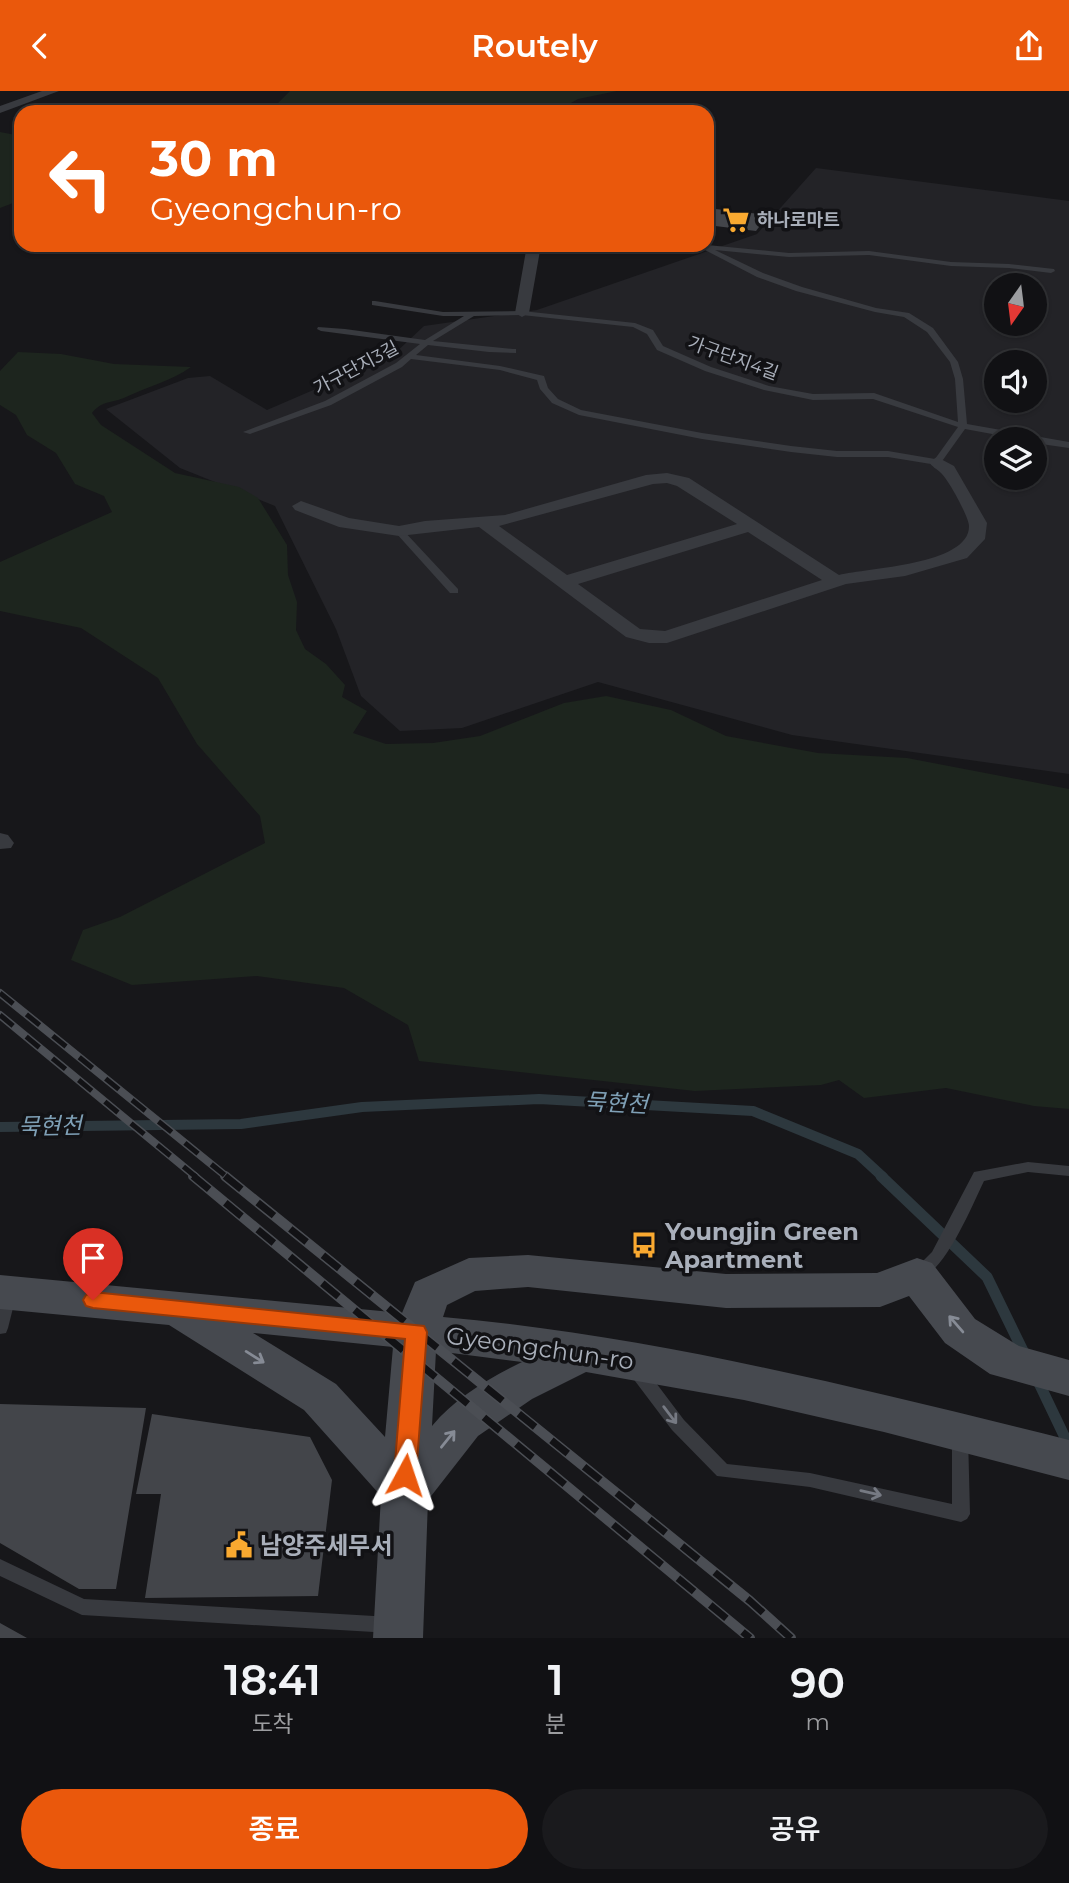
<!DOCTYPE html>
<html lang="ko">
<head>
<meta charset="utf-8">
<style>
	body { margin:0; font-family:Montserrat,"Noto Sans KR",sans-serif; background:#1a1a1d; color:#f1f3f6; height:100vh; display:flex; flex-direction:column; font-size:26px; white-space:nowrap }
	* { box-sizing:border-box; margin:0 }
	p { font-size:23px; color:#9c9da0 }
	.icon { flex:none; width:38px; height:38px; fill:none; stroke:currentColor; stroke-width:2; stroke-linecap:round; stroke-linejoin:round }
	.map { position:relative; height:1547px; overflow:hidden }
	.drawer { display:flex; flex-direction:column; background:#111114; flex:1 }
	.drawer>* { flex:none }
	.hud { position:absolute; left:14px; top:14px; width:700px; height:147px; border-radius:21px; box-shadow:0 2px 5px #0004,0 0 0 2px #303134; background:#ea580c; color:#fff; overflow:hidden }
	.needle { width:46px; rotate:194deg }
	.tools { position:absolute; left:984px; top:182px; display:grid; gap:14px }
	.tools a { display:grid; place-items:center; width:63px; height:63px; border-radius:50%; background:#111114; box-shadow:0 2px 5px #0004,0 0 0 2px #303134; font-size:35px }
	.pin { position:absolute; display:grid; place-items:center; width:60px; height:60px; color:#fff; margin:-72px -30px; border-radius:50% 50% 50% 0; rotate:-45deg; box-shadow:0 0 7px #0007 }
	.pin .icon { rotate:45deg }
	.me { position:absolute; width:77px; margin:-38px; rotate:5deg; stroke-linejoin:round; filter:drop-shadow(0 0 5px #0008) }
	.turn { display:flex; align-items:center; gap:24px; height:147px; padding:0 21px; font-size:32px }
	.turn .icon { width:91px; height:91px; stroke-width:2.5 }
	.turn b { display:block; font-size:49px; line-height:60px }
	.eta { display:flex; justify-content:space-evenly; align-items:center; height:119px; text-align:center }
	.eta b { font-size:42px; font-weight:600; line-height:49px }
	.button { display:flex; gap:14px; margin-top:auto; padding:14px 21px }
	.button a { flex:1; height:80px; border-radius:42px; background:#ea580c; color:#fff; font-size:28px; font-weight:600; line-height:80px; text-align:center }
	.button a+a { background:#1a1a1d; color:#f1f3f6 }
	header { display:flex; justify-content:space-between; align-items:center; height:91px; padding:0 21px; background:#ea580c; color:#fff; font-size:32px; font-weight:600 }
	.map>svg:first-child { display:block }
	.built { fill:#232327; fill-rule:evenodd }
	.green { fill:#1d251e }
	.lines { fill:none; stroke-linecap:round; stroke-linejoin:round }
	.stream-far1 { stroke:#2d383e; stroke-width:10 }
	.stream { stroke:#2d383e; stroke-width:11 }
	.building { fill:#43454a }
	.lane { fill:#383a3f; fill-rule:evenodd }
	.street { fill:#383a3f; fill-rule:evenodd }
	.secondary { fill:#46494f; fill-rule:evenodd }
	.rail-far1-casing { stroke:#4b4e54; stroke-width:8 }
	.rail-casing { stroke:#4b4e54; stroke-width:10 }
	.rail-far1 { stroke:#121215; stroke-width:5; stroke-dasharray:17; stroke-linecap:butt }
	.rail { stroke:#121215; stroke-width:7; stroke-dasharray:21; stroke-linecap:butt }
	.oneway { stroke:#868b95 }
	.oneway2 { stroke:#767a83 }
	.route { fill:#ea580c; stroke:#983908; stroke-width:2 }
	.labels { text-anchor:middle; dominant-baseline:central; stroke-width:7; stroke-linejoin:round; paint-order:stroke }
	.far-poi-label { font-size:18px; font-weight:bold; fill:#a9afba; stroke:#121215; text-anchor:start }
	.far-street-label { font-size:18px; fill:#a9afba; stroke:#121215 }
	.water-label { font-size:23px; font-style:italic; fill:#7fa0b6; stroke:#121215 }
	.near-poi-label { font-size:24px; font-weight:bold; fill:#a9afba; stroke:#121215; text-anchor:start }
	.near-street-label { font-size:24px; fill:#a9afba; stroke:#121215 }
</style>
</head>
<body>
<header><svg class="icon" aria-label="back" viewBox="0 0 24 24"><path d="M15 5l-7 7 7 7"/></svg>Routely<svg class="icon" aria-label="share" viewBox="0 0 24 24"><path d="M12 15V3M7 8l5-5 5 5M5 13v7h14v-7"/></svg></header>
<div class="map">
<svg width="1069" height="1547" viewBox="0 0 1069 1547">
	<rect width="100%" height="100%" fill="#17171a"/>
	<path class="built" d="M 816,77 L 1069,110 L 1069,683 L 792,644 L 598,591 L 462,637 L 400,640 L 361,605 L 336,538 L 275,415 L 180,377 L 106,318 L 188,287 L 210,285 L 267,319 L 392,265 L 424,235 L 537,219 L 757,143 ZM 996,194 L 1034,194 L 1034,233 L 996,233 ZM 996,271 L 1034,271 L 1034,310 L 996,310 ZM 996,348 L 1034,348 L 1034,387 L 996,387 Z"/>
	<path class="green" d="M 290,0 L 617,0 L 578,8 L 555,21 L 319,21 L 278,12 Z
		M 0,41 L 21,45 L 21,109 L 0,117 Z
		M 18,261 L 61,263 L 114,273 L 191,276 C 171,290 147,296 126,306 C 111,313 104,308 92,322 L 101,334 L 175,382 L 239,396 L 258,407 L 287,454 L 288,484 L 297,511 L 296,539 L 305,558 L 326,573 L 345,594 L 342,606 L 367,620 L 353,642 L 386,653 L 433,652 L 480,645 L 564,612 L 606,605 L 671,619 L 726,645 L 818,662 L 907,667 L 1069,698 L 1069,1018 L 1034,1015 L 946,997 L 864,1007 L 839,989 L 821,994 L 695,1000 L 419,970 L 408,934 L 344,897 L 257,885 L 132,894 L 71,869 L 83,839 L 120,826 L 265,752 L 260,725 L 197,653 L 158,587 L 81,537 L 0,520 L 0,471 L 112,421 L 104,405 L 75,393 L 56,362 L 27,344 L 16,324 L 0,314 L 0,280 Z"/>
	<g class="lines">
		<path class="stream-far1" d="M 0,1036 L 241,1033 L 362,1016 L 539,1008 L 753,1020 L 858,1063 L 883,1086"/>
		<path class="stream" d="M 881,1085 L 987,1186 L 1026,1266
			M 1037,1288 L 1069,1355"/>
	</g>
	<path class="building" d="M 707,117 L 768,124 L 756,140 L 707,134 Z
		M 0,1313 L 146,1317 L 116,1498 L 79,1498 L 0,1452 Z
		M 152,1323 L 310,1346 L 332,1389 L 318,1505 L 145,1507 L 161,1403 L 136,1403 Z
		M 0,1532 L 27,1547 L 0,1547 Z"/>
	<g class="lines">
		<path class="lane" d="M 685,154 L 707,154 L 789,162 L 869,160 L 951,171 L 1009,173 L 1054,178 L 1055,180 L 1051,182 L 1009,177 L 951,175 L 869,164 L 789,166 L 715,159 L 763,182 L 802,196 L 876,217 L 909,222 L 933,237 L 958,271 L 963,288 L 967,333 L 1069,351 L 1069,357 L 1034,352 L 1034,348 L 1019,348 L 965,338 L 940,373 L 937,374 L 888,366 L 837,366 L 791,361 L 702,348 L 579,324 L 552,312 L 540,298 L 537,289 L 500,279 L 411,268 L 402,276 L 331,314 L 250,343 L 243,341 L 325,310 L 396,272 L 420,253 L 321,240 L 317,238 L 318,236 L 345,238 L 425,249 L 464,225 L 443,225 L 372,214 L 372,210 L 375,210 L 443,221 L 522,220 L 635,232 L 653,239 L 663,255 L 711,276 L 769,295 L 813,303 L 874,302 L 958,331 L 955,288 L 950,271 L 927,241 L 904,226 L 875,221 L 796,200 L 757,186 L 703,158 ZM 522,224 L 633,236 L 647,243 L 657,259 L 705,280 L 764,299 L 813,309 L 873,308 L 958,336 L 935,368 L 888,360 L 837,360 L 791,355 L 702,342 L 581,319 L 558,308 L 548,297 L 544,285 L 500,275 L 416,264 L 428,254 L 489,261 L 516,262 L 516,258 L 513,258 L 433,250 L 474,225 Z
			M 399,437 L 402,438 L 458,498 L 458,502 L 450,502 L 396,442 L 394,440 Z
			M 1028,1071 L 1069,1075 L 1069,1085 L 1028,1081 L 984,1090 C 974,1110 940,1195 914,1186 L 911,1182 L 932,1161 L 974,1081 Z
			M 8,1199 L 14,1201 L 16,1205 L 8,1237 L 6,1242 L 0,1243 L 0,1206 L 2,1201 Z
			M 638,1274 L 644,1276 L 684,1329 L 727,1373 L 810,1382 L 952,1413 L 952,1345 L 954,1340 L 960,1338 L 966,1340 L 968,1345 L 970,1423 L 967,1428 L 961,1431 L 810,1396 L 717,1385 L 672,1339 L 632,1286 L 630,1281 L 632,1276 Z
			M 0,1468 L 84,1508 L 391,1526 L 398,1528 L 400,1534 L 398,1540 L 391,1542 L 82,1524 L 0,1485 Z"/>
		<path class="street" d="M 42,0 L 59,0 L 0,22 L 0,15 Z
			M 527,154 L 541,154 L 529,222 L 522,226 L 515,222 Z
			M 937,366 L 954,375 L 987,432 L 985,448 L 967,467 L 905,485 L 846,493 L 667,552 L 649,552 L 626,546 L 479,436 L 399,445 L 339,436 L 295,419 L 292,415 L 301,410 L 349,427 L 399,435 L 425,430 L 505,424 L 646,384 L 667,382 L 689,387 L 839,484 C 867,477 970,474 969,435 C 969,426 948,388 941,382 C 937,378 932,376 929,371 ZM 667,392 L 677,395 L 737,433 L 567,484 L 499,435 L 653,393 ZM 748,441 L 822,489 L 665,540 L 640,538 L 578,493 Z
			M 0,742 L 8,744 L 14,752 L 11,757 L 0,758 Z"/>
		<path class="secondary" d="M 528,1164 L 726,1183 L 877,1182 L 917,1167 L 932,1172 L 975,1228 L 1019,1255 L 1069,1269 L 1069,1305 L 990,1283 L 945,1252 L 909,1205 L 880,1216 L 726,1217 L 528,1196 L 475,1200 L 447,1214 L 443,1226 C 655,1245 863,1298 1069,1349 L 1069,1389 L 884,1341 L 744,1309 L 586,1281 L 532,1308 L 478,1345 L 428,1409 L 423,1547 L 373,1547 L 381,1405 L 304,1319 L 169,1234 L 0,1218 L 0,1184 L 402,1222 L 415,1191 L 469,1167 ZM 253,1242 L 393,1256 L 385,1346 L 336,1293 ZM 436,1260 L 522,1271 C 489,1287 455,1307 432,1335 Z"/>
		<g class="rail-far1-casing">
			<path id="rail-far1" d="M 0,902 L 227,1086
				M 0,924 L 196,1086"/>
		</g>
		<g class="rail-casing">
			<path id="rail" d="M 193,1085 L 750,1547
				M 225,1085 L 750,1510 L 791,1547"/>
		</g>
		<use href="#rail-far1" class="rail-far1"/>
		<use href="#rail" class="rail"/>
	</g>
	<defs><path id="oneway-shaft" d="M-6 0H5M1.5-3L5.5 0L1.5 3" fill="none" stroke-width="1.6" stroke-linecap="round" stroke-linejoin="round" transform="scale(1.75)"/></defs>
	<g class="oneway">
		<use href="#oneway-shaft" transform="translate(956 1233) rotate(-131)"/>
		<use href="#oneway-shaft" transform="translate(255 1266) rotate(32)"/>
		<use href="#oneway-shaft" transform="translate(448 1348) rotate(-51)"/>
	</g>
	<g class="oneway2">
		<use href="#oneway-shaft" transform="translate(670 1324) rotate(53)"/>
		<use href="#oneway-shaft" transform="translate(871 1402) rotate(13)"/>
	</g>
	<path class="route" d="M 93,1201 L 424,1235 L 427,1241 L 416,1384 L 413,1391 L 405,1394 L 397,1391 L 394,1384 L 405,1248 L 93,1217 L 86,1215 L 83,1209 L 86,1204 Z"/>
	<defs>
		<g id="supermarket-bare" transform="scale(2.1)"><path d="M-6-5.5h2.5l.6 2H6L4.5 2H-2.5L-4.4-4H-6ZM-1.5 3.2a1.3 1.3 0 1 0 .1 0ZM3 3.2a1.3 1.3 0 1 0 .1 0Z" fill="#f9a930" stroke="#121215" stroke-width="2.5" paint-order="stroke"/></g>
		<g id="bus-bare" transform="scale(2.1)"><path d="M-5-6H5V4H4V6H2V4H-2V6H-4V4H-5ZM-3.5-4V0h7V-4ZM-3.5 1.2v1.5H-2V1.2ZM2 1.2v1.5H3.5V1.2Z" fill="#f9a930" stroke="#121215" stroke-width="2.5" paint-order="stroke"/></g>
		<g id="civic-bare" transform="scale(2.1)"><path d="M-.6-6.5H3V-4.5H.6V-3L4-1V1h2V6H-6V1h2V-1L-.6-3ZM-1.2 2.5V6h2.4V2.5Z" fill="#f9a930" stroke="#121215" stroke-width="2.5" paint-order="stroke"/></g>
	</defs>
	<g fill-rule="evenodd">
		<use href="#supermarket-bare" x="736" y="129"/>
		<use href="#bus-bare" x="644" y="1154"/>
		<use href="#civic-bare" x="239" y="1454"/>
	</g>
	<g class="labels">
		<g class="far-poi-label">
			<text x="757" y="129">하나로마트</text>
		</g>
		<g class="far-street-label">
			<text transform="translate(733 267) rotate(20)">가구단지4길</text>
			<text transform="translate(356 277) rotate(-28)">가구단지3길</text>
		</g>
		<g class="water-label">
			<text transform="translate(616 1012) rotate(3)">묵현천</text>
			<text transform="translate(50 1035) rotate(-1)">묵현천</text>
		</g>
		<g class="near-poi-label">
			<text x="665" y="1140">Youngjin Green<tspan x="665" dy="28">Apartment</tspan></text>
			<text x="260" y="1454">남양주세무서</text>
		</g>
		<g class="near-street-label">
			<text transform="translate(540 1257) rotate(8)">Gyeongchun-ro</text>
		</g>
	</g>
</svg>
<div class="tools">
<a><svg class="needle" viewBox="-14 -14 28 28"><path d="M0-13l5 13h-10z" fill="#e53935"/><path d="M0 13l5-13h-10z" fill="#9c9da0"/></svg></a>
<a><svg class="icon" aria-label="sound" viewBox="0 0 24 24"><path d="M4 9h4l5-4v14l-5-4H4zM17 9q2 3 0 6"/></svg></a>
<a><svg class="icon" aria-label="layers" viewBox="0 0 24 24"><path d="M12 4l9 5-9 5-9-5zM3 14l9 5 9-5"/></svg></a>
</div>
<div class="pin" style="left:93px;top:1209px;background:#d93025"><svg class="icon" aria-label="arrive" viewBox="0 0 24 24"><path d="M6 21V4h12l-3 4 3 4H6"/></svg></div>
<svg class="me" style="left:405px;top:1384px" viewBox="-20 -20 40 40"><path d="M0-17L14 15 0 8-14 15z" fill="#ea580c" stroke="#fff" stroke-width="4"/></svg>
<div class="hud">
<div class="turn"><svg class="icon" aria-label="left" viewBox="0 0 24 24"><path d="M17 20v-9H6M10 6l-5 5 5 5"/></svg><div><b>30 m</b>Gyeongchun-ro</div></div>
</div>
</div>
<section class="drawer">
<div class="eta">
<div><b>18:41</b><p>도착</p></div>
<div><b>1</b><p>분</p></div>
<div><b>90</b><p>m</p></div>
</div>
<div class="button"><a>종료</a><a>공유</a></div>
</section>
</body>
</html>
